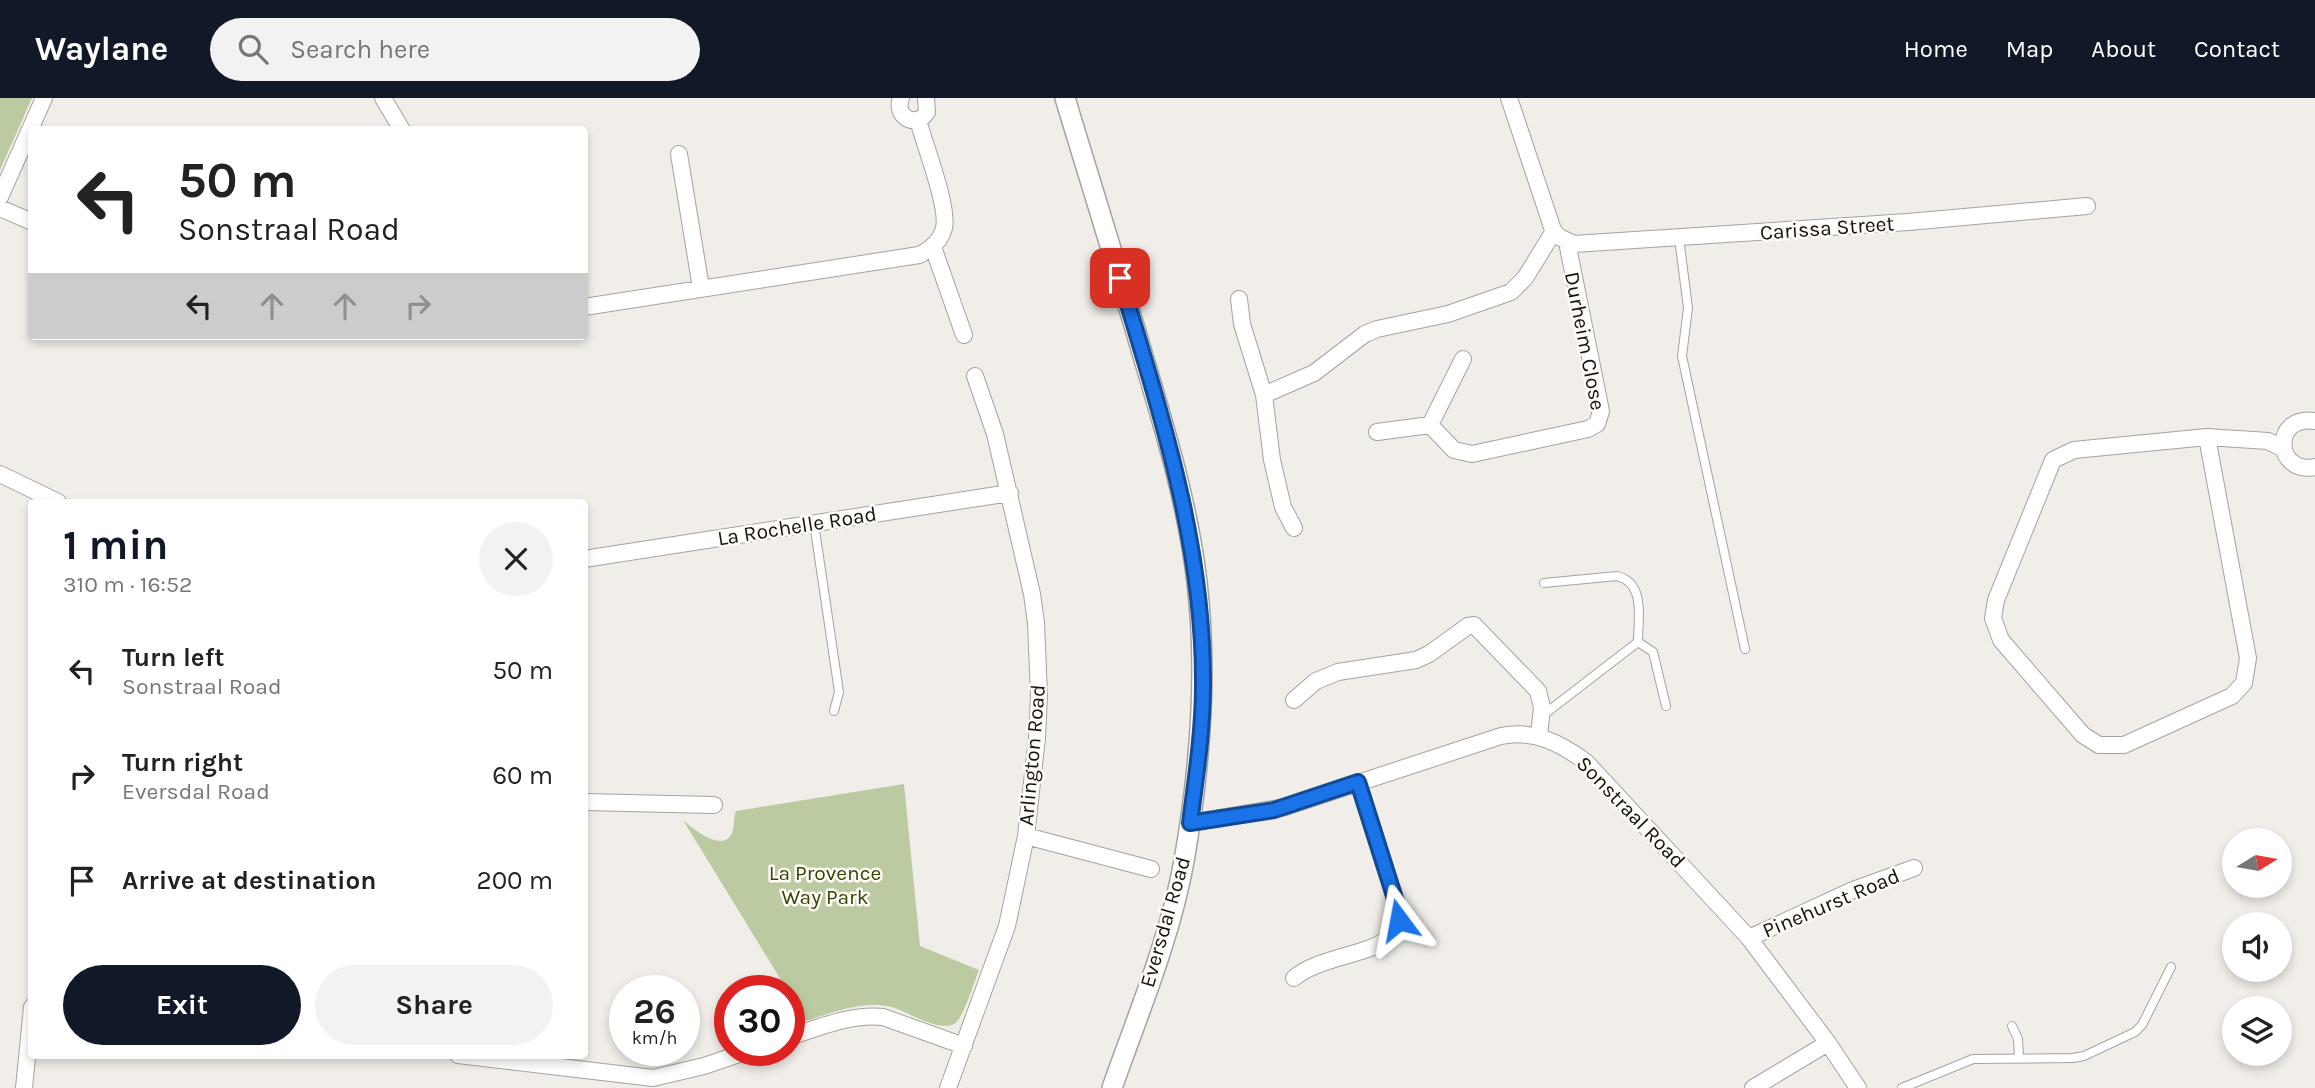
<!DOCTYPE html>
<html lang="en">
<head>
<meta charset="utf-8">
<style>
	body { margin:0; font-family:Karla,sans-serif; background:#f2f2f2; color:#222; height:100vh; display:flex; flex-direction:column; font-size:26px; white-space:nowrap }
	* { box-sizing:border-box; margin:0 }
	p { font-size:23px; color:#767676 }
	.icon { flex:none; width:38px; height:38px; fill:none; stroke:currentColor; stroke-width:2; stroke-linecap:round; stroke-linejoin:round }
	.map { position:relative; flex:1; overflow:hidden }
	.side { position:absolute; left:28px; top:401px; width:560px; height:560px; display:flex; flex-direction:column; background:#fff; border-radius:7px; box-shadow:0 4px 10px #0003 }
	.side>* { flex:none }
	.banner { position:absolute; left:28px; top:28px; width:560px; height:214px; border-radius:7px; box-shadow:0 4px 10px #0003; background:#fff; color:#222; overflow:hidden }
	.needle { width:46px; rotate:79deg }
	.buttons { position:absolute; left:2222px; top:730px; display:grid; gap:14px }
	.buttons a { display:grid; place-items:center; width:70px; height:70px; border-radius:50%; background:#fff; box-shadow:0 4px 10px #0003; font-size:35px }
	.speed { position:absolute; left:609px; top:877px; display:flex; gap:14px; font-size:35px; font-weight:700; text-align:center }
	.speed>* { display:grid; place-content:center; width:91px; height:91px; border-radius:50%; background:#fff; box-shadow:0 4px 10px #0003; line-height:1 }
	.speed small { font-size:18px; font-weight:400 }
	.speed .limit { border:10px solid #d22; background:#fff; color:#111 }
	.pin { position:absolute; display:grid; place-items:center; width:60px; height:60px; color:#fff; margin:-30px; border-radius:14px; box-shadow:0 4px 10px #0006 }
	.me { position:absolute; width:77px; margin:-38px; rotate:347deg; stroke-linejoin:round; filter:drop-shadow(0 0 5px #0008) }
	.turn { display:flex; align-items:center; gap:24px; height:147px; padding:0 35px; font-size:32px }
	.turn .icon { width:91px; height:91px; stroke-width:2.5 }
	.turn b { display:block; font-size:49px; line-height:60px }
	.lanes { display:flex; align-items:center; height:66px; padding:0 35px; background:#0003; justify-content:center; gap:35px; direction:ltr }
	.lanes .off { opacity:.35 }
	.round { display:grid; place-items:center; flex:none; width:74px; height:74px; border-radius:37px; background:#f2f2f2 }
	.summary { display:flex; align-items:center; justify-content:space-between; height:119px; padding:0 35px }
	h1 { font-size:42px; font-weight:700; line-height:52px; color:#111827 }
	.cta { display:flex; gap:14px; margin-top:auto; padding:14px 35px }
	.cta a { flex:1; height:80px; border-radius:42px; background:#111827; color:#fff; font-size:28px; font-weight:700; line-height:80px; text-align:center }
	.cta a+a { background:#f2f2f2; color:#222 }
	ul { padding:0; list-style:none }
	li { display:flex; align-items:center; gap:21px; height:105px; padding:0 35px }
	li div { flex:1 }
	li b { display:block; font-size:26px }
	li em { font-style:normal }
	header { display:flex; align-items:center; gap:42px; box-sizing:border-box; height:98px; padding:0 35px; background:#111827; color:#fff }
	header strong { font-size:33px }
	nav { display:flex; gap:38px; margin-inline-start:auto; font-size:24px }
	.search { width:490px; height:63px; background:#f2f2f2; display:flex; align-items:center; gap:18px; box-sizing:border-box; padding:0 24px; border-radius:38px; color:#767676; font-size:26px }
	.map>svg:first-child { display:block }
	.green { fill:#bbcaa1 }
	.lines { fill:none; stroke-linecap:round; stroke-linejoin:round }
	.service-casing { stroke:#a6a39e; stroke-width:10 }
	.minor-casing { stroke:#a6a39e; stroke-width:18 }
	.tertiary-casing { stroke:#a6a39e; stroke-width:22 }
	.service { stroke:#fff; stroke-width:8 }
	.minor { stroke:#fff; stroke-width:16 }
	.tertiary { stroke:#fff; stroke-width:19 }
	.route-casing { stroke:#114b97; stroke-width:18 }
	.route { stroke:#1a73e8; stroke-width:12 }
	.labels { text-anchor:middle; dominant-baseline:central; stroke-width:5; stroke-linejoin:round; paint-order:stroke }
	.street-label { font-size:21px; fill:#131211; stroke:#fffbf6 }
	.park-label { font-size:21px; fill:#344501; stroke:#fffbf6 }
</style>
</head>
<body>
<header>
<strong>Waylane</strong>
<div class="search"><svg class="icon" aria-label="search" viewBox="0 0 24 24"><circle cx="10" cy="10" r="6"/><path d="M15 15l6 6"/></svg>Search here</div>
<nav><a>Home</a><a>Map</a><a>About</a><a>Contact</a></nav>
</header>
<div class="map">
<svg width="2315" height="990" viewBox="0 0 2315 990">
	<rect width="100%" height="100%" fill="#f1eee9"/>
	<path class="green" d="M 0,0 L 32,0 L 0,72 Z
		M 904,686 L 920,848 L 979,872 C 974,884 964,920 954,926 C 938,934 908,914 892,909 C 862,902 834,914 806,923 L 683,722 C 693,730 722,756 732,735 C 735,728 733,720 736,713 Z"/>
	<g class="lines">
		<g class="service-casing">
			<path id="service" d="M 1679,140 L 1688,210 L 1682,258 L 1745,551
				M 814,425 L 839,594 L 834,613
				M 1638,544 L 1653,554 L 1666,608
				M 1542,618 L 1638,544 C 1638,521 1646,485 1617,478 L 1544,485
				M 2012,928 L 2018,941 L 2019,959
				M 1902,990 L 1973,961 L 2073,960 L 2084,958 L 2135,934 L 2142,927 L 2171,869"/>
		</g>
		<g class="minor-casing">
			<path id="minor" d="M 383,0 L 402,32
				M 901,0 C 894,19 916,31 927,14 L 926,0
				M 1509,0 L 1553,132 L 1559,139 L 1574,146 L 1908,124 L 2087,108
				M 679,56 L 701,190
				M 0,99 L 44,0
				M 0,110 L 32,124
				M 933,149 L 964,237
				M 1239,201 L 1242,226 L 1264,297 L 1272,362 L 1283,409 L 1294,430
				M 584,209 L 919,157 C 931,151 941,143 944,130 C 949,109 924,45 918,22
				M 1463,261 L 1430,327 L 1454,352 L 1472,356 L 1588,331 L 1597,326 L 1601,313 L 1567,144
				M 1264,297 L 1314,275 L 1365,236 L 1377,231 L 1448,216 L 1511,194 L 1525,180 L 1554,133
				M 2315,323 C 2272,316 2274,377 2315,369
				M 1377,334 L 1430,327
				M 2207,339 L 2248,560 L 2244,585 L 2232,598 L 2124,647 L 2099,647 L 2083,637 L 2001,542 L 1993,520 L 1996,502 L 2053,362 L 2074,352 L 2207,339 L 2268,343 L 2284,351
				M 0,376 L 58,404
				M 584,461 L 1010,395
				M 1294,602 L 1316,583 L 1338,574 L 1416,562 L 1429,556 L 1468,528 L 1474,527 L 1538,593 L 1542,609 L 1539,638
				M 584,704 L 714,707
				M 1190,725 L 1285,709 L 1501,638 C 1533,631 1560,645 1586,664 L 1749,840 L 1828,945 L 1858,990
				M 1026,738 L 1151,771
				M 1749,840 L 1853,792 L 1914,770
				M 1294,880 C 1320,858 1372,857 1391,838 C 1400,829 1400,818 1397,807 L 1358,684
				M 789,939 C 821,929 850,916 883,919 L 964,948
				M 458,957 L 653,980 L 704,968 L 751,952
				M 24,990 L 32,909
				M 948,990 L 1007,828 L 1026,738 L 1037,640 L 1039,597 L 1036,525 L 1032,496 L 995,336 L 975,278
				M 1753,990 L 1828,945"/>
		</g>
		<g class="tertiary-casing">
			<path id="tertiary" d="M 1065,0 C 1091,86 1118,172 1143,258 C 1165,332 1188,407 1197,484 C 1208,578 1200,671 1184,763 C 1170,841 1138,916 1112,990"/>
		</g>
		<use href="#service" class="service"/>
		<use href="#minor" class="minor"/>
		<use href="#tertiary" class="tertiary"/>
	</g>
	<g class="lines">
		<g class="route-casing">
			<path id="route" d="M 1120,180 C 1160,314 1204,445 1203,587 C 1203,633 1196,679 1190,725 L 1274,712 L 1358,684 L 1397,807 L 1399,822"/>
		</g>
		<use href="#route" class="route"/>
	</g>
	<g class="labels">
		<g class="street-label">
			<text transform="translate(1827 130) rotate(-4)">Carissa Street</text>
			<text transform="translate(1585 243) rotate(79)">Durheim Close</text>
			<text transform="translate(797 428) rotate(-9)">La Rochelle Road</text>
			<text transform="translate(1032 657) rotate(-85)">Arlington Road</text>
			<text transform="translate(1631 714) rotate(46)">Sonstraal Road</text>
			<text transform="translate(1831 805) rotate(-23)">Pinehurst Road</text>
			<text transform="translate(1165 824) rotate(-74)">Eversdal Road</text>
		</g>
		<g class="park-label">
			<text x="825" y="775">La Provence<tspan x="825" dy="24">Way Park</tspan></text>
		</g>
	</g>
</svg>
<div class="buttons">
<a><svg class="needle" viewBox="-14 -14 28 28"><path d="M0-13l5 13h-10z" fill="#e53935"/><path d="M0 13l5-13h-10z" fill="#767676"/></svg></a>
<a><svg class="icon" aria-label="sound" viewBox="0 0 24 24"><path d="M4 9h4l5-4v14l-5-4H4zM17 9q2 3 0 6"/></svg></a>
<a><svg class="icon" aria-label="layers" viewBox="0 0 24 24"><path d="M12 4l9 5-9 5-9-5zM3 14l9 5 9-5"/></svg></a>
</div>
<div class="speed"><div>26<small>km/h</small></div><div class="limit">30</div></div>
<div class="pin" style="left:1120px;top:180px;background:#d93025"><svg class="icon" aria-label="arrive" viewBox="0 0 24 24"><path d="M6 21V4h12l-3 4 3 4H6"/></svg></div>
<svg class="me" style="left:1399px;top:822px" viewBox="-20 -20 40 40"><path d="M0-17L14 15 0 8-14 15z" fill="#1a73e8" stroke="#fff" stroke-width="4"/></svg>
<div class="banner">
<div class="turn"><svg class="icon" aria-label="left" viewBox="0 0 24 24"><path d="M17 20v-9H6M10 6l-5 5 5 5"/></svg><div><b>50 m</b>Sonstraal Road</div></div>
<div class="lanes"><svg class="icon" aria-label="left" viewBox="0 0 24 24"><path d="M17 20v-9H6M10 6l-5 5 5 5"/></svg><svg class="icon off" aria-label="ahead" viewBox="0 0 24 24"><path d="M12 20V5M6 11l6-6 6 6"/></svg><svg class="icon off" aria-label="ahead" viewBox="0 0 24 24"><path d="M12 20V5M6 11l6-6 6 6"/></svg><svg class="icon off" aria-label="right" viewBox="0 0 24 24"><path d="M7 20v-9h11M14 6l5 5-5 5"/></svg></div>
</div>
<section class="side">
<div class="summary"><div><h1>1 min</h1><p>310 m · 16:52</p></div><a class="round"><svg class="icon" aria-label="close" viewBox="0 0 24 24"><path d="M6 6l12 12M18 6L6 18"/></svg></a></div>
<ul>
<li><svg class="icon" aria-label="left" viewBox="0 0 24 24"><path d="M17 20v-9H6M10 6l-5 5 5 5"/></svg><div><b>Turn left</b><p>Sonstraal Road</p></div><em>50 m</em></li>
<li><svg class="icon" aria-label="right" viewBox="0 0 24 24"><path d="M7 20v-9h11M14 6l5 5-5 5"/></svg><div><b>Turn right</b><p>Eversdal Road</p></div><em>60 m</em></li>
<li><svg class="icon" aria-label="arrive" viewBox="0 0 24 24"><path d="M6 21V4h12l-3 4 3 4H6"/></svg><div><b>Arrive at destination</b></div><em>200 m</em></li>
</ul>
<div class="cta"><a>Exit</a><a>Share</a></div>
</section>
</div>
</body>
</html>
